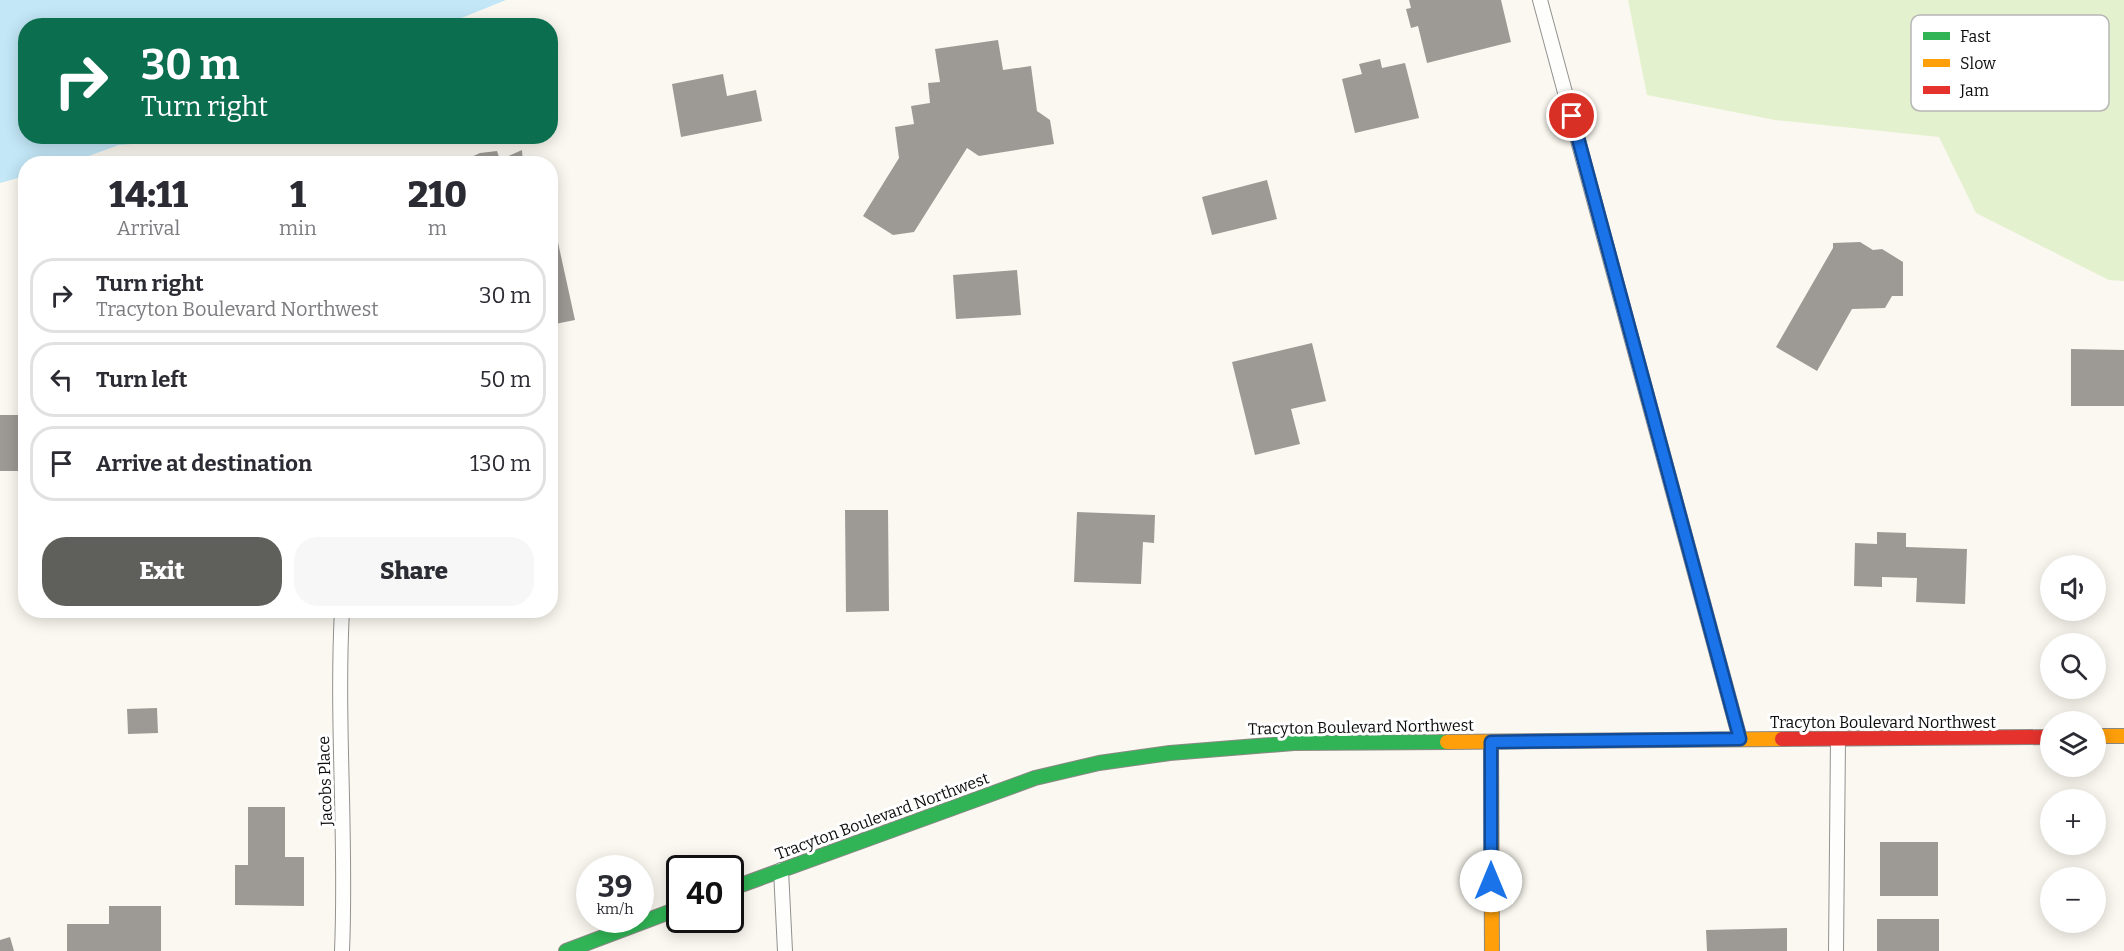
<!DOCTYPE html>
<html lang="en">
<head>
<meta charset="utf-8">
<style>
	body { margin:0; font-family:Bitter,serif; background:#f7f7f7; color:#2b2b33; height:100vh; display:flex; flex-direction:column; font-size:22px; white-space:nowrap }
	* { box-sizing:border-box; margin:0 }
	p { font-size:20px; color:#7c7c81 }
	.icon { flex:none; width:33px; height:33px; fill:none; stroke:currentColor; stroke-width:2; stroke-linecap:round; stroke-linejoin:round }
	.map { position:relative; flex:1; overflow:hidden }
	.sheet { position:absolute; left:18px; top:156px; width:540px; height:462px; display:flex; flex-direction:column; background:#fff; border-radius:24px; box-shadow:0 3px 15px #0003 }
	.sheet>* { flex:none }
	.top-card { position:absolute; left:18px; top:18px; width:540px; height:126px; border-radius:24px; box-shadow:0 3px 15px #0003; background:#0b6e4f; color:#fff; overflow:hidden }
	.controls { position:absolute; left:2040px; top:555px; display:grid; gap:12px }
	.controls a { display:grid; place-items:center; width:66px; height:66px; border-radius:50%; background:#fff; box-shadow:0 3px 15px #0003; font-size:30px }
	.speed { position:absolute; left:576px; top:855px; display:flex; gap:12px; font-size:30px; font-weight:700; text-align:center }
	.speed>* { display:grid; place-content:center; width:78px; height:78px; border-radius:50%; background:#fff; box-shadow:0 3px 15px #0003; line-height:1 }
	.speed small { font-size:15px; font-weight:400 }
	.speed .limit { border:3px solid #111; border-radius:9px; background:#fff; color:#111 }
	.pin { position:absolute; display:grid; place-items:center; width:51px; height:51px; color:#fff; margin:-26px; border:3px solid #fff; border-radius:50%; box-shadow:0 2px 6px #0007 }
	.me { position:absolute; width:66px; margin:-33px; rotate:0deg; stroke-linejoin:round; filter:drop-shadow(0 0 4px #0008) }
	.turn { display:flex; align-items:center; gap:21px; height:126px; padding:0 24px; font-size:27px }
	.turn .icon { width:78px; height:78px; stroke-width:2.5 }
	.turn b { display:block; font-size:42px; line-height:51px }
	.eta { display:flex; justify-content:space-evenly; align-items:center; height:102px; text-align:center }
	.eta b { font-size:36px; font-weight:800; line-height:42px }
	.button { display:flex; gap:12px; margin-top:auto; padding:12px 24px }
	.button a { flex:1; height:69px; border-radius:24px; background:#5f5f5c; color:#fff; font-size:24px; font-weight:800; line-height:69px; text-align:center }
	.button a+a { background:#f7f7f7; color:#2b2b33 }
	ul { padding:0; list-style:none }
	li { display:flex; align-items:center; gap:18px; height:75px; margin:0 12px 9px; padding:0 12px; border:3px solid #e1e1e2; border-radius:24px }
	li div { flex:1 }
	li b { display:block; font-size:22px }
	li em { font-style:normal }
	.map>svg:first-child { display:block }
	.green { fill:#e4f1ce }
	.water { fill:#c3e7f7 }
	.building { fill:#9d9a96 }
	.lines { fill:none; stroke-linecap:round; stroke-linejoin:round }
	.lane-casing { stroke:#93928f; stroke-width:16 }
	.fast-casing { stroke:#8a8985; stroke-width:16 }
	.slow-casing { stroke:#8a8985; stroke-width:16 }
	.jam-casing { stroke:#8a8985; stroke-width:16 }
	.lane { stroke:#fefefd; stroke-width:14 }
	.fast { stroke:#30b455; stroke-width:14 }
	.slow { stroke:#ff9f0a; stroke-width:14 }
	.jam { stroke:#e5322d; stroke-width:14 }
	.route-casing { stroke:#114b97; stroke-width:15 }
	.route { stroke:#1a73e8; stroke-width:10 }
	.labels { text-anchor:middle; dominant-baseline:central; stroke-width:6; stroke-linejoin:round; paint-order:stroke }
	.street-label { font-size:16px; fill:#0c0c0c; stroke:#fff }
	.key { fill:#fff; stroke:#b6b6b6; stroke-width:1.5 }
	.key-label { font-size:16px; fill:#0c0c0c }
</style>
</head>
<body>
<div class="map">
<svg width="2124" height="951" viewBox="0 0 2124 951">
	<rect width="100%" height="100%" fill="#faf8f0"/>
	<path class="green" d="M 1628,0 L 2124,0 L 2124,281 L 2109,280 L 1976,213 L 1939,137 L 1775,120 L 1647,95 Z"/>
	<path class="water" d="M 0,0 L 506,0 L 444,25 L 26,26 L 26,136 L 157,137 L 144,143 L 119,145 L 69,163 L 26,164 L 25,176 L 0,183 Z"/>
	<path class="building" d="M 1409,0 L 1501,0 L 1511,42 L 1427,63 L 1418,26 L 1411,28 L 1406,9 L 1411,8 Z
		M 998,40 L 1003,70 L 1031,66 L 1037,111 L 1050,120 L 1054,144 L 979,156 L 967,148 L 914,232 L 893,235 L 863,216 L 899,158 L 895,127 L 914,124 L 911,106 L 930,103 L 928,83 L 940,82 L 935,49 Z
		M 1380,59 L 1382,68 L 1405,63 L 1419,118 L 1355,133 L 1342,79 L 1362,74 L 1359,64 Z
		M 723,74 L 727,96 L 756,90 L 762,121 L 681,137 L 672,84 Z
		M 522,150 L 523,164 L 456,164 L 480,153 L 497,151 L 500,160 Z
		M 1267,180 L 1277,219 L 1212,235 L 1202,197 Z
		M 557,238 L 575,320 L 550,325 L 550,239 Z
		M 1860,242 L 1873,250 L 1882,249 L 1903,262 L 1903,296 L 1892,296 L 1885,308 L 1852,309 L 1817,371 L 1776,347 L 1833,248 L 1833,243 Z
		M 1017,270 L 1021,315 L 956,319 L 953,275 Z
		M 1312,343 L 1326,401 L 1291,409 L 1300,444 L 1255,455 L 1232,362 Z
		M 2071,349 L 2124,350 L 2124,406 L 2071,406 Z
		M 0,415 L 26,415 L 26,471 L 0,471 Z
		M 845,510 L 888,510 L 889,611 L 846,612 Z
		M 1077,512 L 1155,515 L 1154,543 L 1143,542 L 1141,584 L 1074,582 Z
		M 1877,532 L 1906,533 L 1906,547 L 1967,549 L 1965,604 L 1916,602 L 1917,578 L 1882,577 L 1882,587 L 1854,586 L 1855,543 L 1877,544 Z
		M 157,708 L 158,733 L 128,734 L 127,709 Z
		M 248,807 L 285,807 L 285,857 L 304,857 L 304,906 L 235,905 L 235,865 L 248,865 Z
		M 1880,842 L 1938,842 L 1938,896 L 1880,896 Z
		M 109,906 L 161,906 L 161,951 L 67,951 L 67,924 L 109,924 Z
		M 1877,919 L 1939,919 L 1939,951 L 1877,951 Z
		M 1787,928 L 1787,951 L 1707,951 L 1706,930 Z
		M 10,937 L 14,951 L 0,951 L 0,940 Z"/>
	<g class="lines">
		<g class="lane-casing">
			<path id="lane" d="M 1540,0 L 1740,739
				M 342,610 C 336,724 347,837 342,951
				M 781,870 L 785,951
				M 1836,951 L 1838,739"/>
		</g>
		<g class="fast-casing">
			<path id="fast" d="M 730,889 L 1035,778 L 1099,763 L 1170,753 L 1294,743 L 1447,742
				M 566,951 L 680,908"/>
		</g>
		<g class="slow-casing">
			<path id="slow" d="M 2096,736 L 2124,736
				M 1447,742 L 1782,739
				M 1491,742 L 1492,951"/>
		</g>
		<g class="jam-casing">
			<path id="jam" d="M 1782,739 L 2050,737"/>
		</g>
		<use href="#lane" class="lane"/>
		<use href="#fast" class="fast"/>
		<use href="#slow" class="slow"/>
		<use href="#jam" class="jam"/>
	</g>
	<g class="lines">
		<g class="route-casing">
			<path id="route" d="M 1491,881 L 1491,742 L 1740,739 L 1572,116"/>
		</g>
		<use href="#route" class="route"/>
	</g>
	<g class="labels">
		<g class="street-label">
			<text x="1883" y="722">Tracyton Boulevard Northwest</text>
			<text transform="translate(1361 727) rotate(-1)">Tracyton Boulevard Northwest</text>
			<text transform="translate(325 781) rotate(-92)">Jacobs Place</text>
			<text transform="translate(882 816) rotate(-20)">Tracyton Boulevard Northwest</text>
		</g>
	</g>
	<rect x="1911" y="15" width="198" height="96" rx="9" class="key"/>
	<rect x="1923" y="32" width="27" height="8" fill="#30b455"/>
	<rect x="1923" y="59" width="27" height="8" fill="#ff9f0a"/>
	<rect x="1923" y="86" width="27" height="8" fill="#e5322d"/>
	<g class="key-label">
		<text x="1960" y="42">Fast</text>
		<text x="1960" y="69">Slow</text>
		<text x="1960" y="96">Jam</text>
	</g>
</svg>
<div class="controls">
<a><svg class="icon" aria-label="sound" viewBox="0 0 24 24"><path d="M4 9h4l5-4v14l-5-4H4zM17 9q2 3 0 6"/></svg></a>
<a><svg class="icon" aria-label="search" viewBox="0 0 24 24"><circle cx="10" cy="10" r="6"/><path d="M15 15l6 6"/></svg></a>
<a><svg class="icon" aria-label="layers" viewBox="0 0 24 24"><path d="M12 4l9 5-9 5-9-5zM3 14l9 5 9-5"/></svg></a>
<a>+</a>
<a>−</a>
</div>
<div class="speed"><div>39<small>km/h</small></div><div class="limit">40</div></div>
<div class="pin" style="left:1572px;top:116px;background:#d93025"><svg class="icon" aria-label="arrive" viewBox="0 0 24 24"><path d="M6 21V4h12l-3 4 3 4H6"/></svg></div>
<svg class="me" style="left:1491px;top:881px" viewBox="-20 -20 40 40"><circle r="19" fill="#fff"/><path d="M0-13L10 11 0 6-10 11z" fill="#1a73e8"/></svg>
<div class="top-card">
<div class="turn"><svg class="icon" aria-label="right" viewBox="0 0 24 24"><path d="M7 20v-9h11M14 6l5 5-5 5"/></svg><div><b>30 m</b>Turn right</div></div>
</div>
<section class="sheet">
<div class="eta">
<div><b>14:11</b><p>Arrival</p></div>
<div><b>1</b><p>min</p></div>
<div><b>210</b><p>m</p></div>
</div>
<ul>
<li><svg class="icon" aria-label="right" viewBox="0 0 24 24"><path d="M7 20v-9h11M14 6l5 5-5 5"/></svg><div><b>Turn right</b><p>Tracyton Boulevard Northwest</p></div><em>30 m</em></li>
<li><svg class="icon" aria-label="left" viewBox="0 0 24 24"><path d="M17 20v-9H6M10 6l-5 5 5 5"/></svg><div><b>Turn left</b></div><em>50 m</em></li>
<li><svg class="icon" aria-label="arrive" viewBox="0 0 24 24"><path d="M6 21V4h12l-3 4 3 4H6"/></svg><div><b>Arrive at destination</b></div><em>130 m</em></li>
</ul>
<div class="button"><a>Exit</a><a>Share</a></div>
</section>
</div>
</body>
</html>
